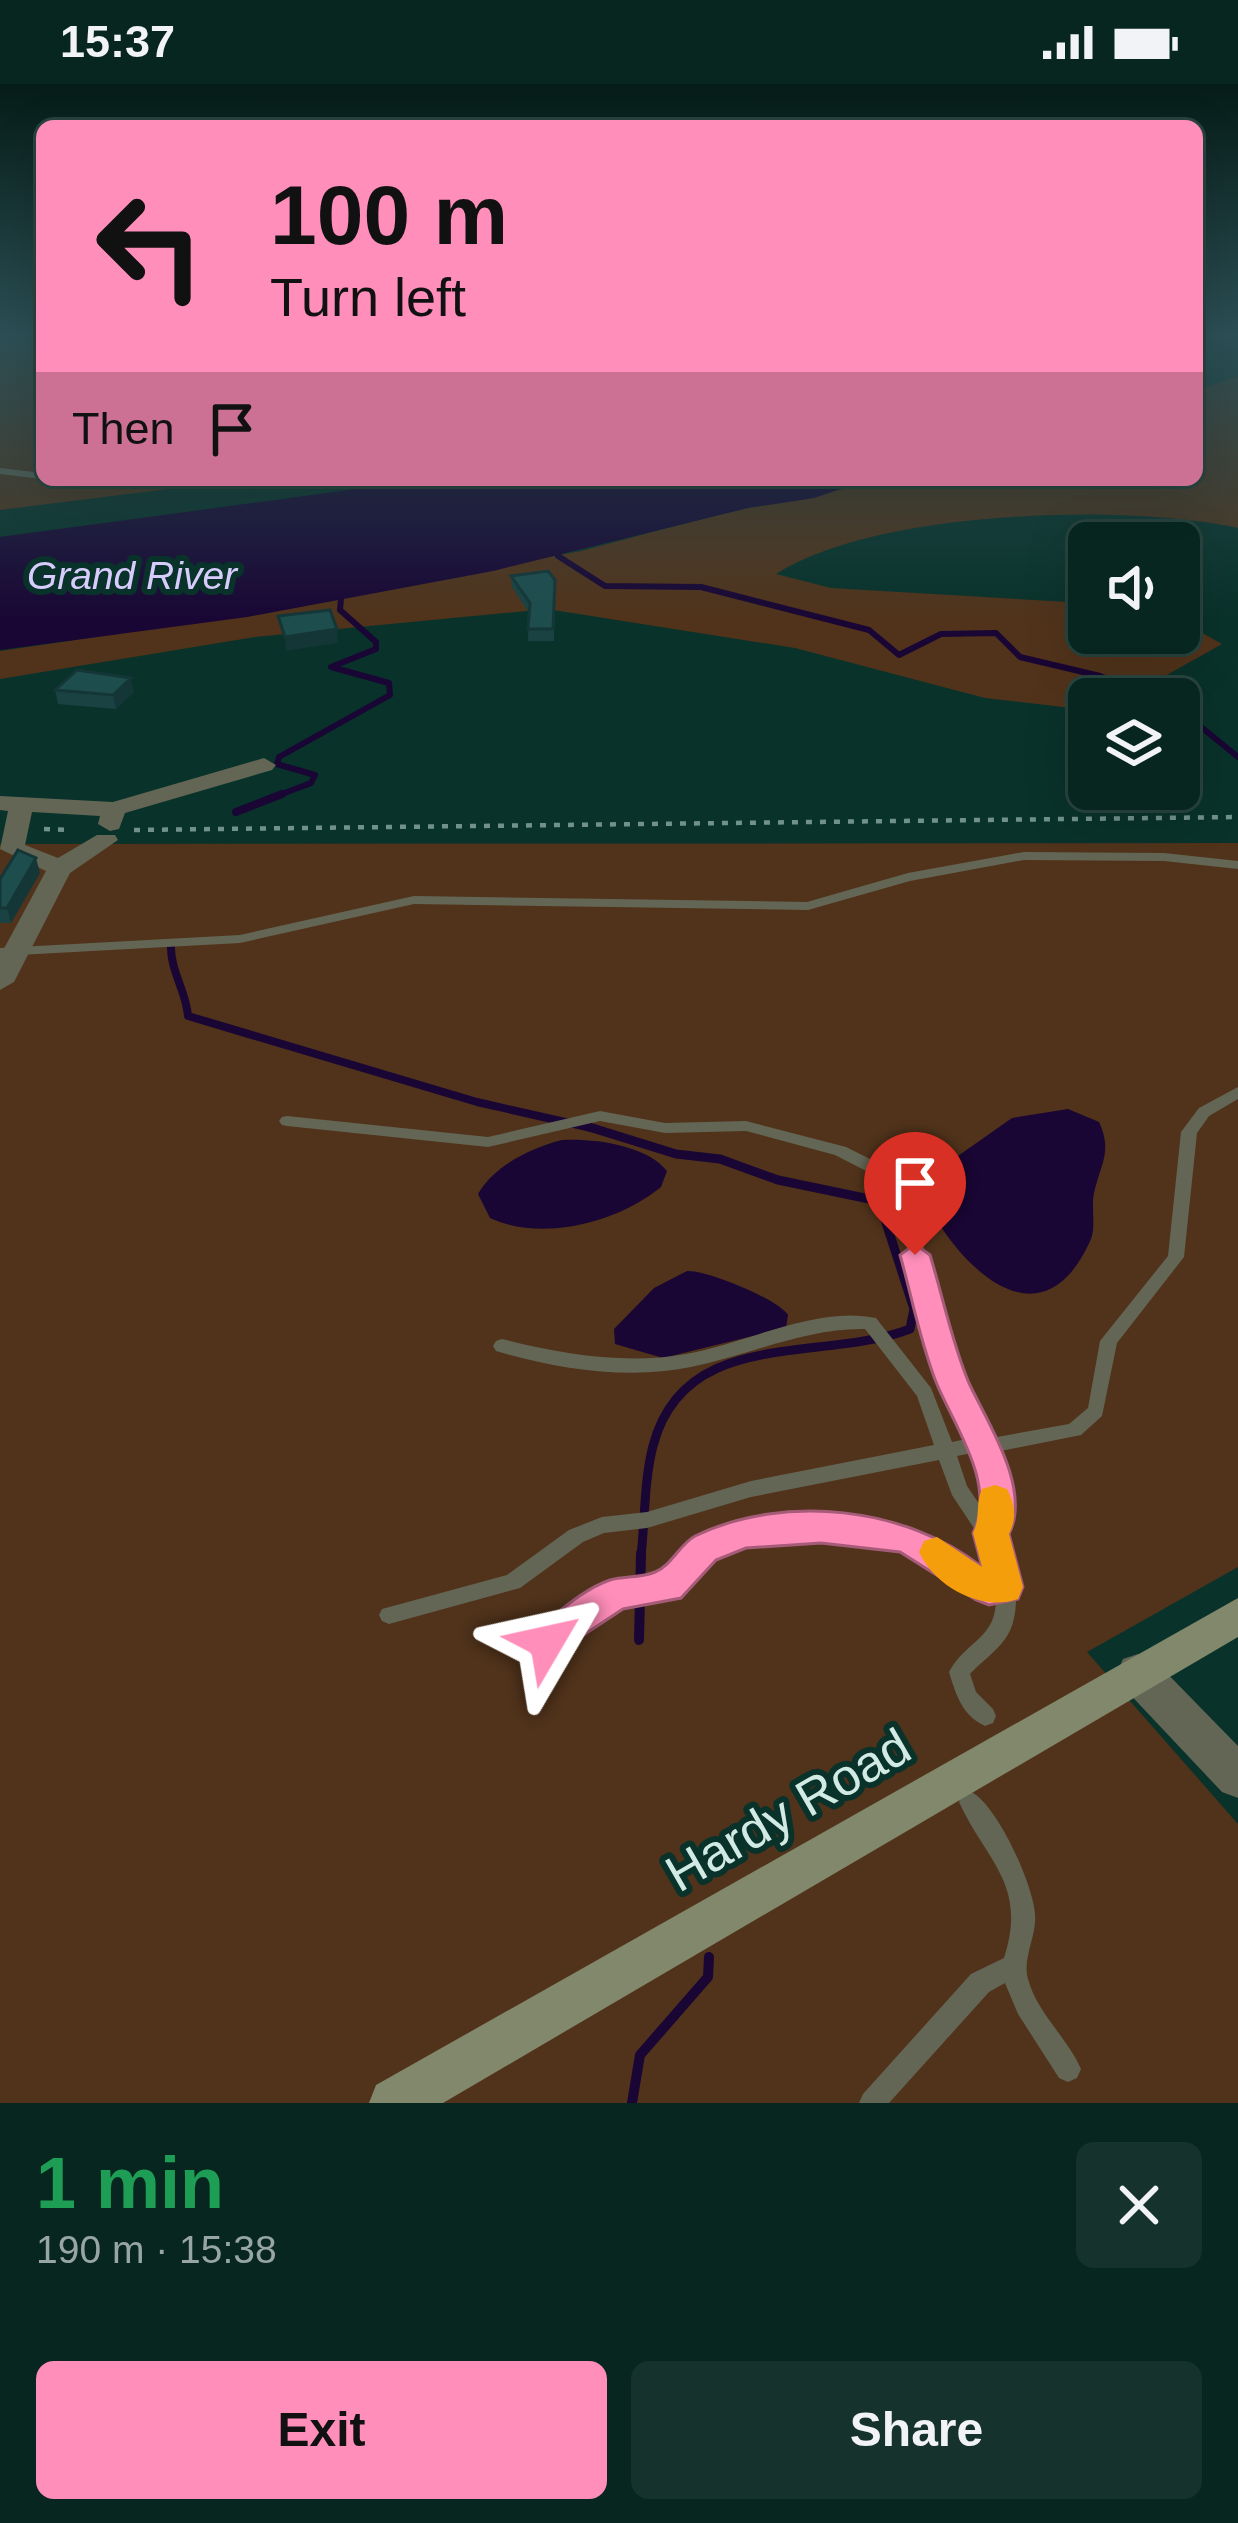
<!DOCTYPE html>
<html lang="en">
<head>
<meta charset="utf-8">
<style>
	body { margin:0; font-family:Helvetica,sans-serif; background:#15322d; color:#f1f3f6; height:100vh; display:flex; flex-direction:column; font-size:45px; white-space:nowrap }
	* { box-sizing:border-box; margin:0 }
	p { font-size:39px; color:#98a5a5 }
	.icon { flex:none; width:66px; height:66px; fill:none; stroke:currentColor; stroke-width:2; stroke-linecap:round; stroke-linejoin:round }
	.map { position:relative; height:2019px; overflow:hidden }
	.sheet { display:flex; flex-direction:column; background:#072620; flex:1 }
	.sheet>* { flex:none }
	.hud { position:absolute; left:36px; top:36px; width:1167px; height:366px; border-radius:18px; box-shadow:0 12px 48px #0002,0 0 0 3px #28433e; background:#ff8eba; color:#111; overflow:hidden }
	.fabs { position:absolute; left:1068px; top:438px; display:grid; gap:24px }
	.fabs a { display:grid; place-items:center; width:132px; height:132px; border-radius:18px; background:#072620; box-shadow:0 12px 48px #0002,0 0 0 3px #28433e; font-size:60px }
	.pin { position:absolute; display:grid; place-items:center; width:102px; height:102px; color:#fff; margin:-123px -51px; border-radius:50% 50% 50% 0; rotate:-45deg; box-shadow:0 0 12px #0007 }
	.pin .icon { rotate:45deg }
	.me { position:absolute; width:132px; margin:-66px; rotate:54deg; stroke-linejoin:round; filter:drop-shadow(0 0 9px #0008) }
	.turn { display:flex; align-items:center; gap:42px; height:252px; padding:0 36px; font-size:54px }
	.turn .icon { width:156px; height:156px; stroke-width:2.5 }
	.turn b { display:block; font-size:84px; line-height:102px }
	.then { display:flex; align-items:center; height:114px; padding:0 36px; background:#0003; gap:24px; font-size:45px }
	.round { display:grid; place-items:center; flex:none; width:126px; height:126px; border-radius:18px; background:#15322d }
	.overview { display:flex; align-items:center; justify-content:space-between; height:204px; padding:0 36px }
	h1 { font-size:72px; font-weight:700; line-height:90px; color:#1e9e55 }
	.action { display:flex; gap:24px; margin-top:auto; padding:24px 36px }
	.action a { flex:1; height:138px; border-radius:18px; background:#ff8eba; color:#111; font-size:48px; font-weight:700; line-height:138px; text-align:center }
	.action a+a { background:#15322d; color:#f1f3f6 }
	.status { display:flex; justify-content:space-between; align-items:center; height:84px; padding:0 60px; background:#072620; direction:ltr }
	.status svg { height:33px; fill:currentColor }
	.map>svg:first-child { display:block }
	.green { fill:#51331b }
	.water { fill:#190634 }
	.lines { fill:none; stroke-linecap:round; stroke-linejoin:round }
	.stream-far3 { stroke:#190634; stroke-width:6 }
	.stream-far2 { stroke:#190634; stroke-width:8 }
	.stream-far1 { stroke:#190634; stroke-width:9 }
	.stream { stroke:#190634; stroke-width:10 }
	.path { stroke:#71928b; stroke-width:4.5; stroke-dasharray:6 8; stroke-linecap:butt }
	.service { fill:#636655; fill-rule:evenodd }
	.minor { fill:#636655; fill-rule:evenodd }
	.secondary { fill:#82886c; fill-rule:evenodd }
	.wall { fill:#1a4243 }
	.shaded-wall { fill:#153637 }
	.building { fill:#1e4d4e; stroke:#153637; stroke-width:3 }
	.route { fill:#ff8eba; stroke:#a65c79; stroke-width:3 }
	.slow { fill:#f59e0b }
	.labels { text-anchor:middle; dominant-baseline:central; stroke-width:12; stroke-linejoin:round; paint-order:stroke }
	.far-water-label { font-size:39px; font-style:italic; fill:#d8ccfd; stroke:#09322a }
	.near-street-label { font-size:51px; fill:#d1ebe4; stroke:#09322a }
</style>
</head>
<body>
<div class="status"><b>15:37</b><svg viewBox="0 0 49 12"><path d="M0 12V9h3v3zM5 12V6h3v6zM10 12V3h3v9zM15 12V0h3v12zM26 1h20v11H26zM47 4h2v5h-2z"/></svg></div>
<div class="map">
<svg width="1238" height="2019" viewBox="0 0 1238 2019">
	<rect width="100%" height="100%" fill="#09322a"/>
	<path class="green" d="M 0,252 L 42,252 L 42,396 L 240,396 L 0,426 Z
		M 1238,292 L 1238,444 C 1123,419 876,426 776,490 L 831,504 L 1069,518 L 1089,522 L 1089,549 L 1179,549 L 1179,536 L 1222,560 L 1124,615 L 1089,615 L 1089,626 L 985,614 L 795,564 L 547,525 L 255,553 L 0,595 L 0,567 L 185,540 L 581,467 L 732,427 L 889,396 L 1197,396 L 1197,306 Z
		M 1238,759 L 1238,1483 L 1087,1568 L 1238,1740 L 1238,2019 L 0,2019 L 0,760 Z"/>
	<path class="water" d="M 423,396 L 867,396 L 814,414 L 748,424 L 493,487 L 247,533 L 0,566 L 0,453 Z
		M 1068,1025 L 1099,1038 C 1113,1068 1100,1081 1094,1109 C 1091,1123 1096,1142 1091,1155 C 1049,1251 981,1204 939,1140 C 929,1125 919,1119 918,1100 L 1012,1034 Z
		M 562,1056 C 593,1054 647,1061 667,1087 L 661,1103 C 617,1139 542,1158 490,1134 L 478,1110 C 495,1081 531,1064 562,1056 Z
		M 687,1187 C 707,1186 778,1215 788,1231 L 786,1244 L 663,1274 L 615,1260 L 614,1245 L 654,1204 Z"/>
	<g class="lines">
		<path class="stream-far3" d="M 558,472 L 605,502 L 701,503 L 869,546 L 899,571 L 941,550 L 996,549 L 1020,573 L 1100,592 L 1160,615
			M 1179,625 L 1238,673
			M 274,713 L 311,699 L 315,691 L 277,680 L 279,673 L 390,611 L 389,599 L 331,583 L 376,565 L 376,558 L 340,526 L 341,514"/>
		<path class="stream-far2" d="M 236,728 L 282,710
			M 171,861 C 170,887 186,906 188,932 L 477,1018 L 596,1045"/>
		<path class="stream-far1" d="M 586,1042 L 676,1070 L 720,1075 L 778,1096 L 879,1117 L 914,1225 L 910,1245 C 821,1279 684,1242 653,1362 C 644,1396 645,1437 641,1472"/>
		<path class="stream" d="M 639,1556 L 641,1469
			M 632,2019 L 640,1971 L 708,1893 L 709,1873"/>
		<path class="path" d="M 44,745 L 68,746
			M 134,746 L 1238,733"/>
		<path class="service" d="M 0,384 L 42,389 L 42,395 L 0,390 Z
			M 1024,768 L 1164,769 L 1238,777 L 1238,785 L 1164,777 L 1024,776 L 910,797 L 808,826 L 414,820 L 240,859 L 0,872 L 0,864 L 240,851 L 414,812 L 807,818 L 908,789 Z
			M 1238,1003 L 1238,1015 L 1209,1032 L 1197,1049 L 1184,1173 L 1117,1259 L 1102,1332 L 1081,1351 L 996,1368 L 1008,1436 L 1000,1451 C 1016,1477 1024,1530 1005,1555 C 996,1568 981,1578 970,1590 L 976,1608 L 993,1625 L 996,1632 L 993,1639 L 985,1642 C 962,1631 956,1611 949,1588 C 966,1556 997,1555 996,1513 L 983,1511 L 928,1473 L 901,1461 L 821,1452 L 746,1457 L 710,1471 L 675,1509 L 619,1519 L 547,1567 L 540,1565 L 537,1558 L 540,1551 L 608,1505 L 663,1495 L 696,1459 L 745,1441 L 821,1436 L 903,1445 L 942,1461 L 994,1496 L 989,1467 L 952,1411 L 939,1376 L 751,1413 L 647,1444 L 604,1449 L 583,1458 L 520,1504 L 389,1540 L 382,1537 L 379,1531 L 382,1525 L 507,1491 L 569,1446 L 602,1433 L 647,1428 L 751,1397 L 934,1361 L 917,1312 L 865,1245 C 805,1244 750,1271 691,1283 C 629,1296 556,1285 496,1267 L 493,1262 L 496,1257 L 502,1255 C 560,1270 626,1281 686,1270 C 746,1260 816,1221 876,1234 L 931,1304 L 952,1358 L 971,1354 L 944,1298 L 894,1117 L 872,1090 L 835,1071 L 746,1047 L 665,1049 L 600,1037 L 488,1063 L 287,1042 L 282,1041 L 279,1037 L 282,1033 L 287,1032 L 488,1053 L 600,1027 L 665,1039 L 746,1037 L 846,1063 L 884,1082 L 910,1115 L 962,1298 L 986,1347 L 997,1353 L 1069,1340 L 1088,1324 L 1100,1257 L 1168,1172 L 1181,1048 L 1199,1024 ZM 977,1368 L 988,1433 L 967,1402 L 957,1372 Z
			M 970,1707 C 997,1720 1033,1800 1035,1830 C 1037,1852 1022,1874 1028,1895 C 1037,1929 1067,1953 1081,1985 L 1077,1994 L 1068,1998 L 1059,1994 L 1018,1930 L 1005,1899 L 989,1908 L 889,2019 L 859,2019 L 863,2010 L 971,1890 L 1004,1874 C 1028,1800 986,1777 959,1718 L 962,1710 Z"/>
		<path class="minor" d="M 264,674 L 276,681 L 272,686 L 125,729 L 119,745 L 110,747 L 98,740 L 100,732 L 32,728 L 25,761 L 58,774 L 97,751 L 115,751 L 118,756 L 70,789 L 14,898 L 0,906 L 0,872 L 46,787 L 0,765 L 8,727 L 0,726 L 0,712 L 113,718 Z
			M 1138,1570 L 1153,1575 L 1238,1662 L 1238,1714 L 1222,1708 L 1123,1603 L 1117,1589 L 1123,1575 Z"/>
		<path class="secondary" d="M 1238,1514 L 1238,1553 L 443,2019 L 369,2019 L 376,2001 Z"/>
	</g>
	<path class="wall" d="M 511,492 L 555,508 L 554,557 L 528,557 L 529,529 L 512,503 Z
		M 55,606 L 134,608 L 116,625 L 58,620 Z
		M 40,789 L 11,839 L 0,839 L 0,795 Z"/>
	<path class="shaded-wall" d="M 337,545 L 338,559 L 286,567 L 285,553 Z
		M 131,594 L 134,608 L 116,625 L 113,611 Z
		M 36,774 L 40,789 L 11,839 L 7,824 Z"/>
	<path class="building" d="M 548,487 L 555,496 L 553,545 L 528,545 L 530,519 L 511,492 Z
		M 330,526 L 337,545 L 285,553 L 278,532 Z
		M 77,586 L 131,594 L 113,611 L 55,606 Z
		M 18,766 L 36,774 L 7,824 L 0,824 L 0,795 Z"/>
	<linearGradient id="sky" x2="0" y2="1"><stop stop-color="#051c17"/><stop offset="0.47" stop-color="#2c4f55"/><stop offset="1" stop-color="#2c4f55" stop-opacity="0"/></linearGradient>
	<rect width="1238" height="535" fill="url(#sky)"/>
	<path class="route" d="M 915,1160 L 930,1171 C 943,1213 952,1259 969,1299 C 987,1338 1032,1405 1009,1450 L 1023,1503 L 1018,1515 L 989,1521 L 976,1516 L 900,1468 L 821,1459 L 746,1464 L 716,1476 L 681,1514 L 623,1525 L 547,1575 L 534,1570 L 528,1558 L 534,1547 C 557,1530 583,1505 610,1496 C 624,1492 641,1494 655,1488 C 671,1482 680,1460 695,1452 C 784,1409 907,1423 982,1483 L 973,1449 C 997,1400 954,1342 936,1298 C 920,1258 912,1213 900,1171 Z"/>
	<path class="slow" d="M 995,1401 L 1007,1405 C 1015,1421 1017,1434 1009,1450 L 1023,1503 L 1018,1515 C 982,1528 935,1503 919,1468 L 924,1457 L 937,1453 L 982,1483 L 973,1449 C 981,1433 975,1420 982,1405 Z"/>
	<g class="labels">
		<g class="far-water-label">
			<text x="132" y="491">Grand River</text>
		</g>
		<g class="near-street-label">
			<text transform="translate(788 1726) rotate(-30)">Hardy Road</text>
		</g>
	</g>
</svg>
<div class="fabs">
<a><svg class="icon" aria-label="sound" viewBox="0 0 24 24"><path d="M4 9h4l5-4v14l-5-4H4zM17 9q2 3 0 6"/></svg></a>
<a><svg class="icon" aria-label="layers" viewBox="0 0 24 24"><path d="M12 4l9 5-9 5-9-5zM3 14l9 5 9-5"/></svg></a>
</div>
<div class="pin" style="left:915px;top:1171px;background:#d93025"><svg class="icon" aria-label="arrive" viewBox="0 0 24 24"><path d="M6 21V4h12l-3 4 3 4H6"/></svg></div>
<svg class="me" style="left:547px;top:1558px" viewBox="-20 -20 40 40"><path d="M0-17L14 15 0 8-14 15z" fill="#ff8eba" stroke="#fff" stroke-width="4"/></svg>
<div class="hud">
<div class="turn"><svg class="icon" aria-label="left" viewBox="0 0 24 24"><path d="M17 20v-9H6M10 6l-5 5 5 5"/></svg><div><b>100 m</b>Turn left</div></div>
<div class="then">Then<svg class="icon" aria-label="arrive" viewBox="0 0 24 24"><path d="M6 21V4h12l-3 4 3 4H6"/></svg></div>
</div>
</div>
<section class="sheet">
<div class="overview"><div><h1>1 min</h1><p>190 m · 15:38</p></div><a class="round"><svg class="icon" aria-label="close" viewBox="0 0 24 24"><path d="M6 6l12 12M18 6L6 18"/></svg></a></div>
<div class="action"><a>Exit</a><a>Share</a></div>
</section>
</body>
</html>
